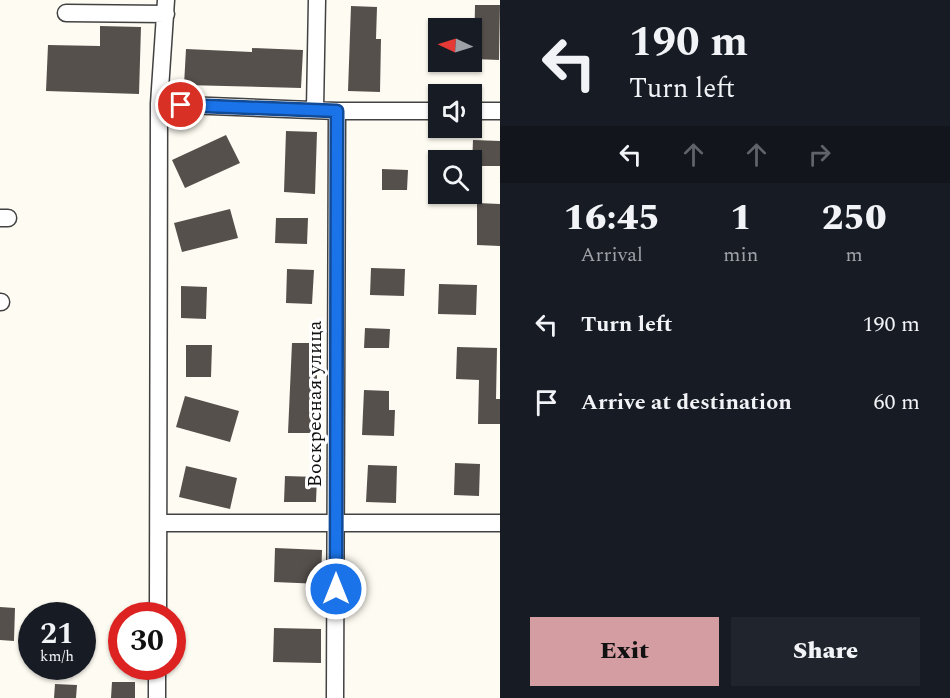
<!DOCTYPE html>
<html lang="en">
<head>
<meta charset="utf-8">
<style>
	body { margin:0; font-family:Spectral,serif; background:#20242c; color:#f1f3f6; height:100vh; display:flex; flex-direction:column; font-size:22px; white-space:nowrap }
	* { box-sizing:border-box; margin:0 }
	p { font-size:20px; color:#9ea1a6 }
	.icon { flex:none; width:33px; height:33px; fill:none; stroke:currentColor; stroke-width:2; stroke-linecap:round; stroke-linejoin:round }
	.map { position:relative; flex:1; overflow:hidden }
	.panel { display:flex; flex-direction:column; background:#171b24; width:450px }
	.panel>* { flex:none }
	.hud { background:#171b24; color:#f1f3f6; overflow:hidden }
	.needle { width:39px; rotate:274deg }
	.buttons { position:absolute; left:428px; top:18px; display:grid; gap:12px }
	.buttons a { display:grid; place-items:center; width:54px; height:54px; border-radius:0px; background:#171b24; box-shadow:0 2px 4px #0004; font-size:30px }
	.speed { position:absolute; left:18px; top:602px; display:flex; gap:12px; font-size:30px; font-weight:700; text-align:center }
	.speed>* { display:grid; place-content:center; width:78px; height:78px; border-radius:50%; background:#171b24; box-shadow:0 2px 4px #0004; line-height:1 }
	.speed small { font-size:15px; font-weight:400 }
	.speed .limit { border:9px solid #d22; background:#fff; color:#111 }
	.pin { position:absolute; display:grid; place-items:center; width:51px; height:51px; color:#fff; margin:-26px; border:3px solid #fff; border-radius:50%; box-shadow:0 2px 6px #0007 }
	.me { position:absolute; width:66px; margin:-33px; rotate:0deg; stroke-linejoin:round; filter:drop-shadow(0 0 4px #0008) }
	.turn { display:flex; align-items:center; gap:21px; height:126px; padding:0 30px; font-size:27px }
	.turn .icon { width:78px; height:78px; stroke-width:2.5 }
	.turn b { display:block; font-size:42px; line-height:51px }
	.lanes { display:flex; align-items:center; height:57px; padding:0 30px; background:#0003; justify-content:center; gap:30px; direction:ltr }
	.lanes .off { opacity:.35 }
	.eta { display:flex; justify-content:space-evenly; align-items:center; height:102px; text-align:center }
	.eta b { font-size:36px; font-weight:800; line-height:42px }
	.cta { display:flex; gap:12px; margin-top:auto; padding:12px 30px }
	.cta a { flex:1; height:69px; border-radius:0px; background:#d49da2; color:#111; font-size:24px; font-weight:800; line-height:69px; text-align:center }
	.cta a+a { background:#20242c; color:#f1f3f6 }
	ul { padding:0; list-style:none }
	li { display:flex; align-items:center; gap:18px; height:78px; padding:0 30px }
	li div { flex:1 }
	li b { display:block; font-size:22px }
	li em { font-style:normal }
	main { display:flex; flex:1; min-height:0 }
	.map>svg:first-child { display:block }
	.building { fill:#56504c }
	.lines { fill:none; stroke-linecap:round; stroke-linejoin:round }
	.minor-casing { stroke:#424242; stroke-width:19 }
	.minor { stroke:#fff; stroke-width:16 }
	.route-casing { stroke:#114b97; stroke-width:15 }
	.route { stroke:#1a73e8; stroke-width:10 }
	.labels { text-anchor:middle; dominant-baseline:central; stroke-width:6; stroke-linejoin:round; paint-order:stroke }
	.street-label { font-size:20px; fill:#0f0f0f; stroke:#fff }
</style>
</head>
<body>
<main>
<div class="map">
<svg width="500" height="698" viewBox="0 0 500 698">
	<rect width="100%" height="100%" fill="#fefbf2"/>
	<path class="building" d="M 475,5 L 500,5 L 499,60 L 474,59 Z
		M 351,6 L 377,7 L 376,39 L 381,39 L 380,92 L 348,91 Z
		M 100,26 L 141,27 L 139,94 L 46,91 L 48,45 L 100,46 Z
		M 252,48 L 303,50 L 301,88 L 184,85 L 186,49 L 252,52 Z
		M 286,131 L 317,132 L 315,194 L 284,192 Z
		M 226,135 L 240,163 L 185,188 L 172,160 Z
		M 473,140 L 500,141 L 500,166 L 472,166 Z
		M 382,169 L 408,170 L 407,190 L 382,190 Z
		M 477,203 L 500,204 L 500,246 L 477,245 Z
		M 230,209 L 238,238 L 182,252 L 174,223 Z
		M 276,218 L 308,218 L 307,244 L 275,243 Z
		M 371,268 L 405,269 L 404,296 L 370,295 Z
		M 287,269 L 314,270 L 312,304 L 286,303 Z
		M 439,284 L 477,285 L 476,315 L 438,314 Z
		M 181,286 L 207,287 L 206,319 L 181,318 Z
		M 365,328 L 390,329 L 389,348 L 364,348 Z
		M 292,343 L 317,343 L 317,433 L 288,433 Z
		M 186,345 L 212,345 L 211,377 L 186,377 Z
		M 457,347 L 497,348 L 496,399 L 500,399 L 500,424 L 478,424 L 479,380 L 456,379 Z
		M 364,390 L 389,391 L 389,410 L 395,410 L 394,436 L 362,435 Z
		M 185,396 L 239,411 L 230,442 L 176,427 Z
		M 455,463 L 480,464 L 479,496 L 454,495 Z
		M 368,465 L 397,466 L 396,503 L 366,502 Z
		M 186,466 L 237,478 L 230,509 L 179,497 Z
		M 285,476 L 317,477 L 316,502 L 284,502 Z
		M 275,548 L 322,550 L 321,584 L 274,582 Z
		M 0,607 L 15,608 L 14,641 L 0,640 Z
		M 274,628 L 321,629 L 321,663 L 273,662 Z
		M 112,682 L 135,682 L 135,698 L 111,698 Z
		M 55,684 L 77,685 L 76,698 L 54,698 Z"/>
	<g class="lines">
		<g class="minor-casing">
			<path id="minor" d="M 66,13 L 166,14
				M 159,104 L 337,111 L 438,111
				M 315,109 L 317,0
				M 471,111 L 500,111
				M 0,218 L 8,218
				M 0,302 L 1,302
				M 159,523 L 500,523
				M 158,615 L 159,104 L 166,0
				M 157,698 L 157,666
				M 335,698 L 337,111"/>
		</g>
		<use href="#minor" class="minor"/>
	</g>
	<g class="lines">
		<g class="route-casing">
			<path id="route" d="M 181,105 L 337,111 L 336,589"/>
		</g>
		<use href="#route" class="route"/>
	</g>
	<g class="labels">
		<g class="street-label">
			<text transform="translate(315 404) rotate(-90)">Воскресная улица</text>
		</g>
	</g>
</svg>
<div class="buttons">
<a><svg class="needle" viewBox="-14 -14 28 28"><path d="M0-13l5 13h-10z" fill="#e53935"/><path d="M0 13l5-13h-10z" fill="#9ea1a6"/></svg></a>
<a><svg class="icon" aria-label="sound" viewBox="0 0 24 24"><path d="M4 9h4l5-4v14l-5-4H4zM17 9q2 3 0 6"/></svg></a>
<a><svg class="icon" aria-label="search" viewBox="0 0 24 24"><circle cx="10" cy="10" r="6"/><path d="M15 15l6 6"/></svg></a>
</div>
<div class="speed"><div>21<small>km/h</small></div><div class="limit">30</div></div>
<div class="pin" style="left:181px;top:105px;background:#d93025"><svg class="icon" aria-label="arrive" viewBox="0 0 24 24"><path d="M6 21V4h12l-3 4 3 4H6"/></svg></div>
<svg class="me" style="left:336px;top:589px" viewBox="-20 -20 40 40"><circle r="17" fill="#1a73e8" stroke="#fff" stroke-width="3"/><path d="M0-11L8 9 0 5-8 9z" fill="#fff"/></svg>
</div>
<section class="panel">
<div class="hud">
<div class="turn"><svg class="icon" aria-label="left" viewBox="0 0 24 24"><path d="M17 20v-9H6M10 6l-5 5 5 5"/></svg><div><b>190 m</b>Turn left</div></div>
<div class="lanes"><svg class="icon" aria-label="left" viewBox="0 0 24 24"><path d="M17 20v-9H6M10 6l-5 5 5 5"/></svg><svg class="icon off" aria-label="ahead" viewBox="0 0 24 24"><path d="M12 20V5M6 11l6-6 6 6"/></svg><svg class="icon off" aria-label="ahead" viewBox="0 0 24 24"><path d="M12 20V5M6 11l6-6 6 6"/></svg><svg class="icon off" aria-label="right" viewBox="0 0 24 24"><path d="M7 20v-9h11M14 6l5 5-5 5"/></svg></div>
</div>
<div class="eta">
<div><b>16:45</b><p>Arrival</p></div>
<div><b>1</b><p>min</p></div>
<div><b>250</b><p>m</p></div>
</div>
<ul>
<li><svg class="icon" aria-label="left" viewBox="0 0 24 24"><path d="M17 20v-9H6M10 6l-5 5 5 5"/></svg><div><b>Turn left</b></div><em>190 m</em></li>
<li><svg class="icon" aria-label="arrive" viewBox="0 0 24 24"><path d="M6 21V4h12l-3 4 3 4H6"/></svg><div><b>Arrive at destination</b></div><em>60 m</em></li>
</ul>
<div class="cta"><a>Exit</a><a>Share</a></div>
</section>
</main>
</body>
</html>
